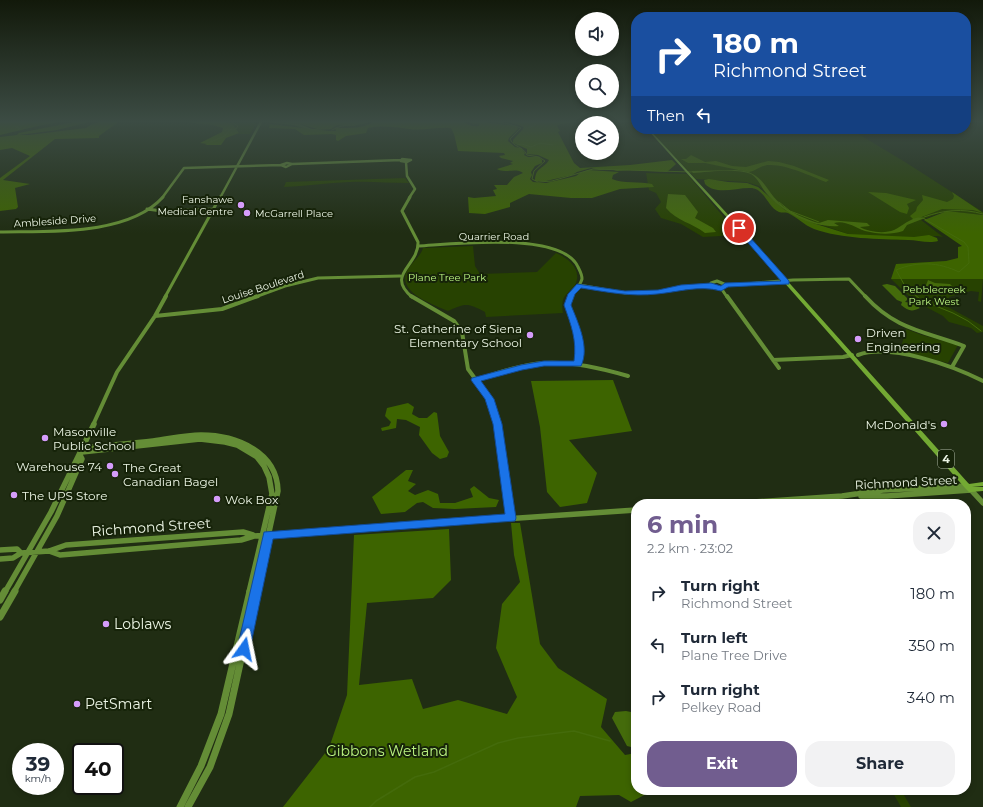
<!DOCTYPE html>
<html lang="en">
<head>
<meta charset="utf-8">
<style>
	body { margin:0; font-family:Montserrat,sans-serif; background:#f2f2f3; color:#1f2937; height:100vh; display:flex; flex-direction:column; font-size:15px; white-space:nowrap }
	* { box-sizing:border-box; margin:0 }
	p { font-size:13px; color:#747a83 }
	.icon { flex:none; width:22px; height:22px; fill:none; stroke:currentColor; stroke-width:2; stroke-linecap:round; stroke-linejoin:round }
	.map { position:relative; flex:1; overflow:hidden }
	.details { position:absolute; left:631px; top:499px; width:340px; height:296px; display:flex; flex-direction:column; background:#fff; border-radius:16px; box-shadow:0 2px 6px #0003 }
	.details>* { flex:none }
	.top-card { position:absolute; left:631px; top:12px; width:340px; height:122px; border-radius:16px; box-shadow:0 2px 6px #0003; background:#1a4fa0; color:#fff; overflow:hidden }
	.buttons { position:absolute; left:575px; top:12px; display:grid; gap:8px }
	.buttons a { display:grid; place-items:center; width:44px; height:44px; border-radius:50%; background:#fff; box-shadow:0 2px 6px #0003; font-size:20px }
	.speed { position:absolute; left:12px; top:743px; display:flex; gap:8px; font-size:20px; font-weight:700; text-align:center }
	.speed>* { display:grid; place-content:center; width:52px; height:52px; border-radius:50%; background:#fff; box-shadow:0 2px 6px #0003; line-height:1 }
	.speed small { font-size:10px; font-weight:400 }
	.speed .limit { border:2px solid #111; border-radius:6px; background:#fff; color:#111 }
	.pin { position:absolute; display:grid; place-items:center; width:34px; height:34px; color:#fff; margin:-17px; border:2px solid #fff; border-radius:50%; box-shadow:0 1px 4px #0007 }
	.me { position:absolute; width:44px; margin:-22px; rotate:12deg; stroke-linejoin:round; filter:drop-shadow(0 0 3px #0008) }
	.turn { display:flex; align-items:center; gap:14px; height:84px; padding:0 16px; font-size:18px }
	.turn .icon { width:52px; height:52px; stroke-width:2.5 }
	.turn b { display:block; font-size:28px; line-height:34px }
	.then { display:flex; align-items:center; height:38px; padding:0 16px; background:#0003; gap:8px; font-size:15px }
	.round { display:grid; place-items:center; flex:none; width:42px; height:42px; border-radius:16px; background:#f2f2f3 }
	.head { display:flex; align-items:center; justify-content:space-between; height:68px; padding:0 16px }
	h1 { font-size:24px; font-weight:700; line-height:30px; color:#715d8f }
	.primary-button { display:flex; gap:8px; margin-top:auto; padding:8px 16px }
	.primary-button a { flex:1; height:46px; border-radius:16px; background:#715d8f; color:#fff; font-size:16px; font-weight:700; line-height:46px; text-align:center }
	.primary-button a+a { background:#f2f2f3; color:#1f2937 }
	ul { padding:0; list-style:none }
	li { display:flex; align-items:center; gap:12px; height:52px; padding:0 16px }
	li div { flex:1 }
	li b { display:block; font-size:15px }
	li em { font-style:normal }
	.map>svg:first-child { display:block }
	.green { fill:#274201 }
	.forest { fill:#3d6400 }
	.water { fill:#446b0b }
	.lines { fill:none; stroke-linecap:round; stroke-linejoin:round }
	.stream-far1 { stroke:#446b0b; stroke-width:1 }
	.stream { stroke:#446b0b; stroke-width:1.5 }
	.secondary-far4 { stroke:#648d36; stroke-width:2.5 }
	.secondary-far3 { stroke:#648d36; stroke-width:3 }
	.secondary-far2 { stroke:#648d36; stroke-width:4 }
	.secondary-far1 { stroke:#648d36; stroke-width:5.5 }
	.secondary { stroke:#648d36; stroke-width:7 }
	.primary { fill:#73a933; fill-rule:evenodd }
	.route { fill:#1a73e8; stroke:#114b97 }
	.poi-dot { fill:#d59cfb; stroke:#162309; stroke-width:1.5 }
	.labels { text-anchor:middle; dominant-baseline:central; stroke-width:4; stroke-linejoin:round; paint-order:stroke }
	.far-poi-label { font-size:10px; fill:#edf6e6; stroke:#162309; text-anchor:end }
	.far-street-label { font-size:10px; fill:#edf6e6; stroke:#162309 }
	.far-park-label { font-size:10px; fill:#bbf482; stroke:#162309 }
	.shield { fill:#162309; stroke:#acb7a4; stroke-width:1 }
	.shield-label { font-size:11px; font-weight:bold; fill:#edf6e6 }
	.poi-label { font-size:12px; fill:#edf6e6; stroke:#162309; text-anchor:start }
	.street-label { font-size:12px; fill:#edf6e6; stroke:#162309 }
	.near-street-label { font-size:14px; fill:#edf6e6; stroke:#162309 }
	.near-poi-label { font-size:14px; fill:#edf6e6; stroke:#162309; text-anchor:start }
	.near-park-label { font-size:14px; fill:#bbf482; stroke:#162309 }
</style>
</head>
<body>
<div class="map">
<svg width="983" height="807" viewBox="0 0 983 807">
	<rect width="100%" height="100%" fill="#202d13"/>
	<path class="green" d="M 245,121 L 257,122 L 250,134 L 236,134 L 240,133 L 232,123 Z
		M 650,129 L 850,129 L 905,162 L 983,212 L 983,215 L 945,211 L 921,220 L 943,237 L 937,236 L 901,240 L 854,236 L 813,222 L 785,210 L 759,186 L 746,182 L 696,179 L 654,135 Z
		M 646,173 L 687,174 L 739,235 L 703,237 L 681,224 L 661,218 L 655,209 L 661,202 L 656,193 L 649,190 Z
		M 405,178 L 409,183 C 389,183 370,181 350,182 C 327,183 306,186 284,187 L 286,182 Z
		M 473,246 L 475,266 L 480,274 L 537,272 L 556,253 C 568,258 583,270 575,285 C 571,290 565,294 563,300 C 562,304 562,309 563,313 L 486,317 L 485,312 C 467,303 467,303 448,311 C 435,305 399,294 406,273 C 409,264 420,258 423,248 Z
		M 891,279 L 983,279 L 981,302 L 978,301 L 979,292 L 971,291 L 949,297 L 948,307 L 983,326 L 983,332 L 977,333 L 971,328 L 949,322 L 943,316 L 913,300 Z
		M 906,329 L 922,335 L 958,345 L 948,363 L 900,351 Z
		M 898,790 L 901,790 L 911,807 L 901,807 L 893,793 Z"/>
	<path class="forest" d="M 5,120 L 72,120 L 42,125 L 0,135 L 0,121 Z
		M 84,120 L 97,120 L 57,130 L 19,135 L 29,135 L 86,128 C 97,120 108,120 121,120 L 99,136 L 99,138 L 55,139 L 3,180 L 30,184 L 15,188 L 18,207 L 16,209 L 0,211 L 0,178 L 30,156 L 12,148 L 0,150 L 0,137 L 17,135 L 19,133 Z
		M 183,120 L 232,123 L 239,133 L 226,138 L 221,145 L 205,145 L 207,144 L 200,143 L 222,132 L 223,128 L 213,125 L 186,122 L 186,121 Z
		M 267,120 L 371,120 L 354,126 L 337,125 L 331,129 L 317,129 L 301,124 Z
		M 375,120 L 462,120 C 467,125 472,127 479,126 L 479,123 L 482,122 L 517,126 L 518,129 L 509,138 L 508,141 L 515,147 L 521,148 L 525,153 L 524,155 L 528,157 L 539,157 L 542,160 L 542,163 L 535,166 L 531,172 L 532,175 L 530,179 L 533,182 L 546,183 L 576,176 L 580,173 L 588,170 L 619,172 L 613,175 L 612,179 C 623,184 640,181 652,184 L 654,187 L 620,189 L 592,198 L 571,198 L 529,194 L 510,203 L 510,207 L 485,214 L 469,213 L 468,197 L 474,198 L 496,196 L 493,190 L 497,189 L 494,185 L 507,185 L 514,177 L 523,173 C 516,167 505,174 497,169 L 513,164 L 510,163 L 513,161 L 501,158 L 499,156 L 505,155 L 504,153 L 458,151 L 454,134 L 451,128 C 437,127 422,131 409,129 C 395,127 381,125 368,128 L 366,133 L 346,136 L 338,141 L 336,140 L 336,135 L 332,134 L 304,135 L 295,129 L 269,128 L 270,124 L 329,131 L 336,131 L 335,128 C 347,128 367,129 375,120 Z
		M 467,120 L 577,120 L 577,122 L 560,124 L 557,126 L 560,131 L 558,132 L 574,163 L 580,168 L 630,165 L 672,160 L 676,164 L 667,172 L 630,170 L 617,171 L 610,169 L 600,170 L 591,168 L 577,172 L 572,175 L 546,181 L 535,181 C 535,167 544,169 549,160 L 538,155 L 527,154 L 527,149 L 513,143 L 513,140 L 524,128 C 517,120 483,121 473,124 Z
		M 691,155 L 705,162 L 716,161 L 732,166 L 746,167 L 768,161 L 779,162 L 794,166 L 829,180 L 826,182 C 811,176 785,164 769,165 C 761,165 755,172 748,172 L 705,163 L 688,163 L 681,159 L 686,159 Z
		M 709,179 L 728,182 L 747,183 L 758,187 L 785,210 L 813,223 L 848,234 L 914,237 L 929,235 L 937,238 L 938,241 C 929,244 917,240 908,240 C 879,239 842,239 814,229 C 804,225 797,217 788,213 C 785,212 782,213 779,212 C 768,207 765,190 752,188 C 737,187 717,196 705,184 L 704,180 Z
		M 868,192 L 886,193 L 916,200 L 907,204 L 909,208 L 907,214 L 900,212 Z
		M 952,192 L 983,213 L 973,210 L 942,209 L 914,220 L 910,216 L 916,211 L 917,207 L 923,200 L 922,195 L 947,202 L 953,199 L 954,196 Z
		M 947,211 L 983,215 L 983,279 L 891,279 L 896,264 L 946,261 L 958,258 L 958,247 L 962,246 L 924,220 Z
		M 613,380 L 632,431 L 569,440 L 597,473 L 587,503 L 560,507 L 547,492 L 540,427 L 531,381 Z
		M 408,403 L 414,407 L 412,414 L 419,418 L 427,418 L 434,412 L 437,413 L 440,436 L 449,452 L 447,457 L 440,459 L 432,453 L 419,435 L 420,427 L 406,420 L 397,419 L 396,428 L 382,431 L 381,428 L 389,426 L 391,422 L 385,416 L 387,408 Z
		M 406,470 L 413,470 L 408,481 L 416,484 L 408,491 L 415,495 L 428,490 L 438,494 L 440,503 L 455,503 L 473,497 L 470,489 L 474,486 L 489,498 L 499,500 L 496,507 L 455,509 L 433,508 L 423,502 L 417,503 L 405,512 L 381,514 L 372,497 Z
		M 511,523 L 520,523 L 540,644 L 558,668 L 607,699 L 601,727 L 625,755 L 636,753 L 636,790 L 654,790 L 631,802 L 619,795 L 580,796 L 576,807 L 283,807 L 329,748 L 347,695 L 354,535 L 449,529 L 451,580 L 433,598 L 367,603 L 359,685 L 412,679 L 423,709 L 458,700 L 507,714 L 517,697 L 496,648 L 502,604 L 520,582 L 514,555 Z"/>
	<path class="water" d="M 207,120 L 223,122 L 267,121 L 300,124 L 312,129 L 334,130 L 311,130 L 293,125 L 266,122 L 246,121 L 220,123 Z
		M 735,170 C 765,171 764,191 783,206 C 792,213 804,218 815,222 L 819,223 L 828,220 L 867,223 L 870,226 L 860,227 C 869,232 884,234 894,230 C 903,226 914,214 925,218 L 907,225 L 903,231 C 891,235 877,234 865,231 C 854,227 845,220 834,223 L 839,226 C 813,228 783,213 766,193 C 761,187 758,178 751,174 C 737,168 708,172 693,173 L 691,171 Z
		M 668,194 L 685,195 L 698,212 L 695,218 L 713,228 L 716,232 L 705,233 C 692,223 677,221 666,208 Z
		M 928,280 L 935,283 L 950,284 L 956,290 C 946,292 933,296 925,288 Z
		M 887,284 L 895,286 L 907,298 L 907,300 L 905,302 L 913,303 L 920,308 C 912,312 908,311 901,305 L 902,302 L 897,300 L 882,285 Z
		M 626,711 L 636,713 L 635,748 L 627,746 L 612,718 L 615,712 Z"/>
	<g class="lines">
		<path class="stream-far1" d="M 464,120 C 474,124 476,123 486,122 C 498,121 510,124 521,128 L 510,139 C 515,149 521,144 527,155 L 539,157 L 545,161 L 534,171 L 532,179 L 538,182 L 552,181 L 593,169 L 691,172
			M 286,123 L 290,123 L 292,120
			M 524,128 L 529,128 L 539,122 L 550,120
			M 19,130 L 18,129 L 21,128 L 15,127 L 31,121 L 21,120
			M 225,130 L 236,129 L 238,126 L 232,122
			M 332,130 C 344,122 360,127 373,120
			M 210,142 L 225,136 L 229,130
			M 517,145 L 522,144 L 531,147 L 540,143 L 553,145
			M 779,202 L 790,211 L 819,222
			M 924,217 C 944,210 962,208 983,214
			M 923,218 L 964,242 L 968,247 L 969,263 L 959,272 C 938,262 918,261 896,270 L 905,286 L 921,300 L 953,313 L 968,321 L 981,331"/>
		<path class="stream" d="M 370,807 L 376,801 L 415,777 L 434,772 L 498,743 L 518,738 L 574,731 L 610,741"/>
		<path class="secondary-far4" d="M 402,159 L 411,160 L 407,162 L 401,161 Z
			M 406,162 L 407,176 L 415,189 L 409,198
			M 287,163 L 292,164 L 286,167 L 281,165 Z
			M 292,164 L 401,160
			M 162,198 L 184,168 L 281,165
			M 220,198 L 262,120"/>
		<path class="secondary-far3" d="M 410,197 L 402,211 L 418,242 C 419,266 385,274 412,297
			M 147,209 L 162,211 L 213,209
			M 0,232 C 49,231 128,236 163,197
			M 419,246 C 453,244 562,231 578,267 C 580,271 582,274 582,279 C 580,286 575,291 571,297
			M 717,281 L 724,284 L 724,287 L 718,288 L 711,285 L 711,283 Z
			M 756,283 L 793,280 L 849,279 L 866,297
			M 579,285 L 625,293 L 658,292 L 681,287 L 711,285
			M 725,285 L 759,283
			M 721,288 L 727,297
			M 165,297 L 220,197
			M 255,297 L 285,286 L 318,278 L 400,276"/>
		<path class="secondary-far2" d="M 411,296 L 454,321 L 462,332 L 468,369 L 490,399 L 498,425
			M 572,296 L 567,305 C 576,328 581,339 578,364
			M 727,296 L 779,368
			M 865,296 C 896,330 924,331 964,346 L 952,367
			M 155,316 L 222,309 L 258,296
			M 858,355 C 891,343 953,366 983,381
			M 773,360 L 843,357 L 852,355
			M 475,380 C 497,373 520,365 543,363 C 572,361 601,368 628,376
			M 93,425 L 117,372 L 155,316 L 166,296"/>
		<path class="secondary-far1" d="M 498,424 L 511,518
			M 83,448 C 106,445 129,444 153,441 C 169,439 185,435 201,435 C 235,435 277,451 278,491 L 256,592
			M 82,452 L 200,439 L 225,442 L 237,445 L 257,457 L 264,466 L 269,477 L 272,494 L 249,592
			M 861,496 L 887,496 L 971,490 L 983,503
			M 724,504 L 842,496 L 883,490 L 967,486
			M 0,550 L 17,549 L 21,553
			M 49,551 L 60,555 L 241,540 L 254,536 L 636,510
			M 0,559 L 13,558 L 21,553 L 49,551 L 66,545 L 243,532 L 253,535
			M 5,592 L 51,512 L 94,424
			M 14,592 L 57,516 L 82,459 L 80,455"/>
		<path class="secondary" d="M 0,600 L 5,591
			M 0,617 L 15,591
			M 180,807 L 201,766 L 221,714 L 250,591
			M 188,807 L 210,767 L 229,714 L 256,591"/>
		<path class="primary" d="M 647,129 L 649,129 L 733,220 L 969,484 L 983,482 L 983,486 L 972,487 L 983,487 L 983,491 L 971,492 L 969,492 L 965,488 L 731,222 Z"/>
	</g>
	<linearGradient id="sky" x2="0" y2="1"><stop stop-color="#12190a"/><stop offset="0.52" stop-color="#3c4c44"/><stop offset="1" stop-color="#3c4c44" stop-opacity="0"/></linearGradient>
	<rect width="983" height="233" fill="url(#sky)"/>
	<path class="route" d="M 739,226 L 741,227 L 789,281 L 789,284 L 728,287 L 721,291 C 699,285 679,292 657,294 C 631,297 607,292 581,288 L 575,294 L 571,305 C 578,323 590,347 581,366 L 544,366 L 522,370 L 481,381 L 494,399 L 502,424 L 516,518 L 515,521 L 273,539 L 250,649 L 248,653 L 244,655 L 239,653 L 237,649 L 264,532 L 505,514 L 493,424 L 485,399 L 471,380 L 472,378 L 521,365 L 544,361 L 574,361 C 577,340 571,325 564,305 L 568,294 L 577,284 L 625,291 L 658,290 L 681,285 L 711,283 L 721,286 L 725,283 L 781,281 L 737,230 L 737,227 Z"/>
	<g class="poi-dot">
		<circle cx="241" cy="205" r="4"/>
		<circle cx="247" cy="213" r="4"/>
		<circle cx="530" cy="335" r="4"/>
		<circle cx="858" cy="339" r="4"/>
		<circle cx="944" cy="424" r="4"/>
		<circle cx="45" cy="438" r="4"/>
		<circle cx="110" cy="466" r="4"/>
		<circle cx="115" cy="474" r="4"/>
		<circle cx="14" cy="495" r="4"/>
		<circle cx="217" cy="499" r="4"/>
		<circle cx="106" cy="624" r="4"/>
		<circle cx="77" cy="704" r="4"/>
	</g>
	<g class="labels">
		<g class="far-poi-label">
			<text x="233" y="199">Fanshawe<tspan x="233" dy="12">Medical Centre</tspan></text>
			<text x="255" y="213" text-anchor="start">McGarrell Place</text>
		</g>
		<g class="far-street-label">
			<text transform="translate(55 221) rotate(-4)">Ambleside Drive</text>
			<text x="494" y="236">Quarrier Road</text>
			<text transform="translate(263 287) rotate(-18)">Louise Boulevard</text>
		</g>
		<g class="far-park-label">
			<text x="447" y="277">Plane Tree Park</text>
			<text x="934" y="289">Pebblecreek<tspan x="934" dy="12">Park West</tspan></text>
		</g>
		<rect class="shield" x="938" y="450" width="16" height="18" rx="3"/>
		<g class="shield-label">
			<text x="946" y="459">4</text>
		</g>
		<g class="poi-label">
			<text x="522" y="328" text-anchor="end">St. Catherine of Siena<tspan x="522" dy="14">Elementary School</tspan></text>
			<text x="866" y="332">Driven<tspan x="866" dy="14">Engineering</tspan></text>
			<text x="936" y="424" text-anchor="end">McDonald's</text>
			<text x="53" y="431">Masonville<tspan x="53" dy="14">Public School</tspan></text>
			<text x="102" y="466" text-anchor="end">Warehouse 74</text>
			<text x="123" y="467">The Great<tspan x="123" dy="14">Canadian Bagel</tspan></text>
			<text x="22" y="495">The UPS Store</text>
			<text x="225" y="499">Wok Box</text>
		</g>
		<g class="street-label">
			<text transform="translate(906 482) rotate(-3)">Richmond Street</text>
		</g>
		<g class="near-street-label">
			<text transform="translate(151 527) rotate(-4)">Richmond Street</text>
		</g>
		<g class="near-poi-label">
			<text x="114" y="624">Loblaws</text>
			<text x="85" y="704">PetSmart</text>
		</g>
		<g class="near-park-label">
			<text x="387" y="751">Gibbons Wetland</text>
		</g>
	</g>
</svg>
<div class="buttons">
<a><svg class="icon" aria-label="sound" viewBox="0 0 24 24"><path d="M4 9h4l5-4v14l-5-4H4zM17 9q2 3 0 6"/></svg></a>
<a><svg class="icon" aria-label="search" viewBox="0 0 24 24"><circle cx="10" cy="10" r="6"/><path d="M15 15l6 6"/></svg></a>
<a><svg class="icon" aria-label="layers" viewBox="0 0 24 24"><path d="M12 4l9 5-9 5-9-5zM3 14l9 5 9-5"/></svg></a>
</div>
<div class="speed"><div>39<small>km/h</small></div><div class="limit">40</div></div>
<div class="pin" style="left:739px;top:228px;background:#d93025"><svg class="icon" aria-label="arrive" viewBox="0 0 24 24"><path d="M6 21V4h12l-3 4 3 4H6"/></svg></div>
<svg class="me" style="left:244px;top:649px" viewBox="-20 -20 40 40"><path d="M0-17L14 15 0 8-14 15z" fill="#1a73e8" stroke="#fff" stroke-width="4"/></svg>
<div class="top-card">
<div class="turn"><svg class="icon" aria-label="right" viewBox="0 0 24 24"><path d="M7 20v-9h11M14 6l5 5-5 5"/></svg><div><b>180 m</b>Richmond Street</div></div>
<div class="then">Then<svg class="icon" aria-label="left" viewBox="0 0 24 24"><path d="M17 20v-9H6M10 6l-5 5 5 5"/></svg></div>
</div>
<section class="details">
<div class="head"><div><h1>6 min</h1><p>2.2 km · 23:02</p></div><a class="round"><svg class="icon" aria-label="close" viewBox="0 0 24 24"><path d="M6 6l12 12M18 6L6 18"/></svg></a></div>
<ul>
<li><svg class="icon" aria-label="right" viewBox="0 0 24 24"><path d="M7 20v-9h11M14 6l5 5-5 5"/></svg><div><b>Turn right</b><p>Richmond Street</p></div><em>180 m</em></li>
<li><svg class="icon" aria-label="left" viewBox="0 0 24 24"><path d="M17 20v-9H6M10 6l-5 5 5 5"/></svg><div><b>Turn left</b><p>Plane Tree Drive</p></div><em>350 m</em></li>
<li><svg class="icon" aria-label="right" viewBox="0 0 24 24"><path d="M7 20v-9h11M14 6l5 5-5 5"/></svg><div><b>Turn right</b><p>Pelkey Road</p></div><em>340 m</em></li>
</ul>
<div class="primary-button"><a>Exit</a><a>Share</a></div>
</section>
</div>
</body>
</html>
